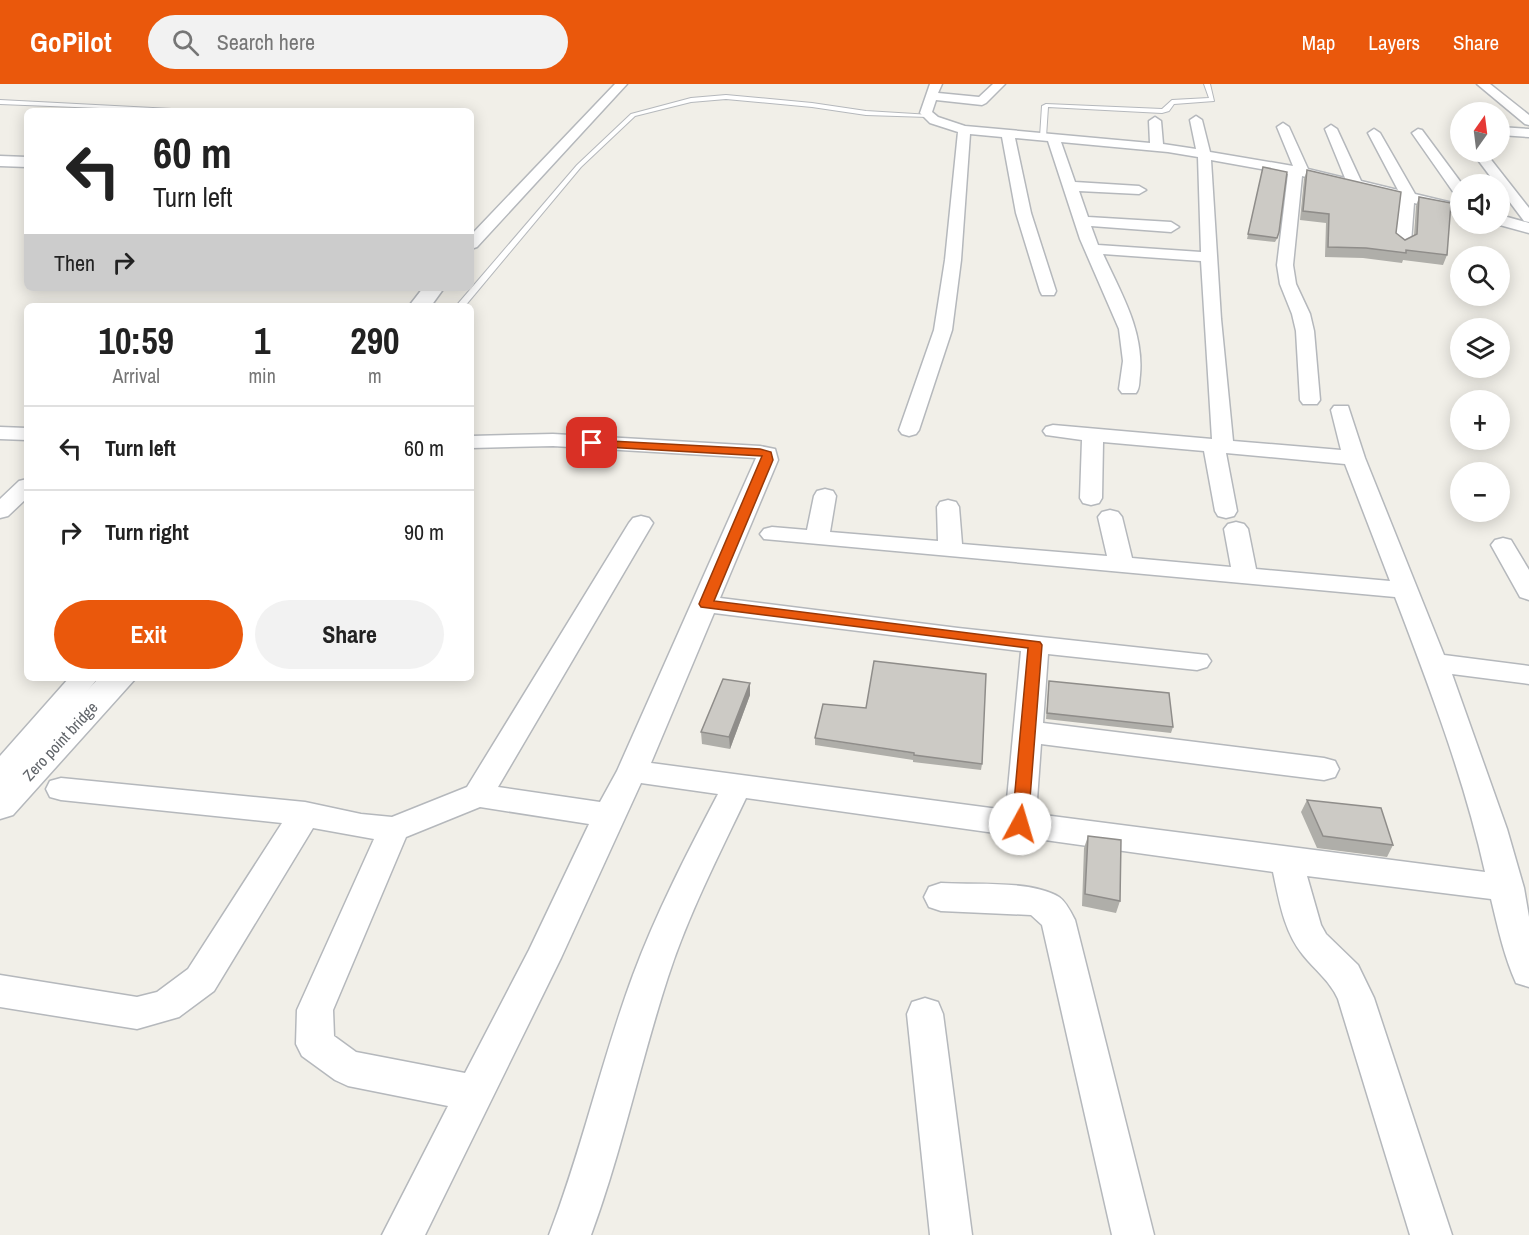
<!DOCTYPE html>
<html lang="en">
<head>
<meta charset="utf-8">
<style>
	body { margin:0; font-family:"Archivo Narrow",sans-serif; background:#f2f2f2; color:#222; height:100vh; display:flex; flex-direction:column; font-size:22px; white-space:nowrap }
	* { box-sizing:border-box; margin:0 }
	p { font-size:20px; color:#767676 }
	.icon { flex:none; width:33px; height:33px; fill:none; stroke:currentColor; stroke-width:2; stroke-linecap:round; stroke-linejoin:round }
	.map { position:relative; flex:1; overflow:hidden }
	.side { position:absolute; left:24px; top:219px; width:450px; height:378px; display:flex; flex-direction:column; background:#fff; border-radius:9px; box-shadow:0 3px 15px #0003 }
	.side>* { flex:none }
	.hud { position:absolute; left:24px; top:24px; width:450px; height:183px; border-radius:9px; box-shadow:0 3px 15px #0003; background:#fff; color:#222; overflow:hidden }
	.needle { width:39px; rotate:14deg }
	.buttons { position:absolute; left:1450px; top:18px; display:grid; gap:12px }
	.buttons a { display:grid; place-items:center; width:60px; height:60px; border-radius:50%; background:#fff; box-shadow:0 3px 15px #0003; font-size:30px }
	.pin { position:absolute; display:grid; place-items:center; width:51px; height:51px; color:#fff; margin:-26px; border-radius:12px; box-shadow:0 3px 9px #0006 }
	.me { position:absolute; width:66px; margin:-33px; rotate:6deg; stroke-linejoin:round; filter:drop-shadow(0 0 4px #0008) }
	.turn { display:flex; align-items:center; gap:21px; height:126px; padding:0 30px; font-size:27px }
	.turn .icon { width:78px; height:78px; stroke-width:2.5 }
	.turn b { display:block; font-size:42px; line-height:51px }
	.then { display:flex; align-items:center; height:57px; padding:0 30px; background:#0003; gap:12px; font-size:22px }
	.eta { display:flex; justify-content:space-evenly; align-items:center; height:102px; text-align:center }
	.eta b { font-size:36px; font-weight:800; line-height:42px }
	.button { display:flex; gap:12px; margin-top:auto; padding:12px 30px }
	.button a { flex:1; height:69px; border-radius:36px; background:#ea580c; color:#fff; font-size:24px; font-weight:800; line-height:69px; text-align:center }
	.button a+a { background:#f2f2f2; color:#222 }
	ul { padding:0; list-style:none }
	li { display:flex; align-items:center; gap:18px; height:84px; padding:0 30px; border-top:2px solid #e0e0e0 }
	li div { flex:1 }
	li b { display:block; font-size:22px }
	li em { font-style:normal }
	header { display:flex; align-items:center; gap:36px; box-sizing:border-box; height:84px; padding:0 30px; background:#ea580c; color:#fff }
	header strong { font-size:28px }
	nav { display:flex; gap:33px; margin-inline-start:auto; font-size:21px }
	.search { width:420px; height:54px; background:#f2f2f2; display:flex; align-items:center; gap:15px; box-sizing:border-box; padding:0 21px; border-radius:33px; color:#767676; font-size:22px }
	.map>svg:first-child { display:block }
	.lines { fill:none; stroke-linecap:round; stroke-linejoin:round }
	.service-casing { stroke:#b5b8bc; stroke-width:2 }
	.minor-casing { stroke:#b5b8bc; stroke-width:3 }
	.tertiary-casing { stroke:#b5b8bc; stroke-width:3 }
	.service { fill:#fff; fill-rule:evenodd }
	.minor { fill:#fff; fill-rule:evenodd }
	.tertiary { fill:#fff; fill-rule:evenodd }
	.wall { fill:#afaea9 }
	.shaded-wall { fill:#8f8d8a }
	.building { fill:#cccac5; stroke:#8f8d8a; stroke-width:1.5 }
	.route { fill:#ea580c; stroke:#983908; stroke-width:1.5 }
	.labels { text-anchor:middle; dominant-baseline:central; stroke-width:4.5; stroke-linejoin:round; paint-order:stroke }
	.street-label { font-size:16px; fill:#5f6368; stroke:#fff }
</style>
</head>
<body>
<header>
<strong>GoPilot</strong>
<div class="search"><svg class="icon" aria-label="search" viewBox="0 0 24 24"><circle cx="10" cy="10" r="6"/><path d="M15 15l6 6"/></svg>Search here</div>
<nav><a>Map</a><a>Layers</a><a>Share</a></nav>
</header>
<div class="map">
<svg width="1529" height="1151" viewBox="0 0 1529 1151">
	<rect width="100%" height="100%" fill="#f1efe8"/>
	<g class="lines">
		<g class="service-casing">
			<path id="service" d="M 1204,0 L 1210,0 L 1214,17 L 1174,20 L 1169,27 L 1162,29 L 1048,23 L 1046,53 L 1043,55 L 1040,53 L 1042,22 L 1046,20 L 1162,25 L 1172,16 L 1209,14 Z
				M 726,11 L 812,19 L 866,27 L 931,31 L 928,33 L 866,31 L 812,23 L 726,15 L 691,18 L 635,32 L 581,83 L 465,222 L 456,222 L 577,81 L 631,30 L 691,14 Z
				M 0,16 L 172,25 L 175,27 L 0,20 Z"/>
		</g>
		<g class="minor-casing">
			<path id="minor" d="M 615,0 L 627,0 L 477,163 L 471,165 L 471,151 Z
				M 930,0 L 942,0 L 938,9 L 979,13 L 993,0 L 1005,0 L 986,19 L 982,21 L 936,16 L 932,28 L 938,33 L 965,42 L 1150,59 L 1149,37 L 1155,33 L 1161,37 L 1163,60 L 1196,65 L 1190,36 L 1196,32 L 1202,36 L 1210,68 L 1293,82 L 1277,43 L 1283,39 L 1289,43 L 1308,85 L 1345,94 L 1325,45 L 1331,41 L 1337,45 L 1361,97 L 1398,106 L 1368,49 L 1374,45 L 1380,49 L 1415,110 L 1461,121 L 1461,129 L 1414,119 L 1411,159 L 1403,164 L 1395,159 L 1400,115 L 1302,92 L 1293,181 L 1296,200 L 1310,230 L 1314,247 L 1320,316 L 1317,320 L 1303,320 L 1300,316 L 1296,247 L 1292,230 L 1280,200 L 1277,181 L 1288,90 L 1211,76 L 1221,235 L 1233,357 L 1341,366 L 1331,326 L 1334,322 L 1348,322 L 1365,374 L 1444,571 L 1529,582 L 1529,600 L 1452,590 L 1507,745 L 1524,804 L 1529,833 L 1529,903 L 1516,899 C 1504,872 1498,844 1491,815 L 1307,792 L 1321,841 L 1326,850 L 1358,881 L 1374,914 L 1452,1151 L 1410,1151 L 1338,915 C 1330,897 1315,886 1303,871 C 1284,848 1279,816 1273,788 L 746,714 C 718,773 688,831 668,893 C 640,979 622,1067 591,1151 L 549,1151 C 582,1066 601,977 633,891 C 656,829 687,769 718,710 L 641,699 L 561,874 L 425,1151 L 382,1151 L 448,1022 L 348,1002 L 335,996 L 302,972 L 296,960 L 297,926 L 374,755 L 313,744 L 214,907 L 179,933 L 137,945 L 0,923 L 0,891 L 137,913 L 157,908 L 188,885 L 282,739 L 61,716 L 50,713 L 46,705 L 50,697 L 61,694 L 305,718 L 361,730 L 392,733 L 467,703 L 629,439 L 633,434 L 641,432 L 649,434 L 653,439 L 498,703 L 600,718 L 617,687 L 756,374 L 553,362 L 471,364 L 471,352 L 553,350 L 760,362 L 775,365 L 778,376 L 720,514 L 958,544 L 1207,571 L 1211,577 L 1207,583 L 1197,586 L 1048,570 L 1043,639 L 1324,674 L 1335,677 L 1339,685 L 1335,693 L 1324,696 L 1041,660 L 1036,730 L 1485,788 C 1464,694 1429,602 1395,513 L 764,455 L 760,450 L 764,445 L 772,443 L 807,446 L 814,412 L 817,407 L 825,405 L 833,407 L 836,412 L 830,448 L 938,457 L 937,423 L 940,418 L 948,416 L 956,418 L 959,423 L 962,460 L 1107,472 L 1098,433 L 1102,428 L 1110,426 L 1118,428 L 1122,433 L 1132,474 L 1231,483 L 1224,445 L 1228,440 L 1236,438 L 1244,440 L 1248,445 L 1256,485 L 1390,497 L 1345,380 L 1226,369 L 1237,427 L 1234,432 L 1226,434 L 1218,432 L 1215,427 L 1204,367 L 1103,358 L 1102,414 L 1099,419 L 1091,421 L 1083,419 L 1080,414 L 1082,356 L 1046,351 L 1043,347 L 1046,343 L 1053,341 L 1212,355 L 1201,177 L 1103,170 C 1121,209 1144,247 1140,291 C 1139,298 1140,304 1136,309 L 1122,309 L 1119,305 L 1123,277 L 1119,245 L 1080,155 L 1048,57 L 1015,54 L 1031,129 L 1056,207 L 1054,211 L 1042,211 L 1040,207 L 1016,129 L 1002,53 L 970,50 L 961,176 L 952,246 L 919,346 L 916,350 L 909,352 L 902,350 L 899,346 L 934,246 L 945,176 L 958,48 L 930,39 L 920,29 ZM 1061,58 L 1168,68 L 1198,73 L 1201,168 L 1098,161 L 1091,142 L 1171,148 L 1179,143 L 1171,138 L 1088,133 L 1079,107 L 1139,110 L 1146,106 L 1139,102 L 1075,98 ZM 714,529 L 1021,567 L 1006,726 L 651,679 ZM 480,723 L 589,740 L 529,866 L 465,989 L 356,968 L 334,952 L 333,926 L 406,753 Z
				M 1477,0 L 1490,0 L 1529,31 L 1529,41 L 1525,40 Z
				M 1500,43 L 1529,45 L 1529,53 L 1500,51 Z
				M 1418,45 L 1422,46 L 1462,100 L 1461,113 L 1456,112 L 1412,49 Z
				M 1472,68 L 1485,68 L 1529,124 L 1529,138 L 1524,137 L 1500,105 L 1500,100 L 1496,100 Z
				M 1500,131 L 1529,139 L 1529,149 L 1496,140 L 1500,140 Z
				M 0,343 L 27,344 L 27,356 L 0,355 Z
				M 27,395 L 27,414 L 8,432 L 0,434 L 0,415 L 19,397 Z
				M 1503,454 L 1511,456 L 1529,486 L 1529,516 L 1520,513 L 1491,461 L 1495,456 Z
				M 69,594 L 98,594 L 11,700 L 0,703 L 0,672 Z
				M 941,799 C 973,801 1032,796 1059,813 C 1066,818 1071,828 1075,836 L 1154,1151 L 1112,1151 L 1042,841 L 1031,831 L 941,827 L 929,823 L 924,813 L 929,803 Z
				M 925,914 L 938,918 L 943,930 L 972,1151 L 930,1151 L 907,930 L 912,918 Z"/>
		</g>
		<g class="tertiary-casing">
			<path id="tertiary" d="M 0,72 L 27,73 L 27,83 L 0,82 Z
				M 423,204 L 444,204 L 431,222 L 409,222 Z
				M 99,594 L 136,594 L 13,731 L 0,735 L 0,697 Z"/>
		</g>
		<use href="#service" class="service"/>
		<use href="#minor" class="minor"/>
		<use href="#tertiary" class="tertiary"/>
	</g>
	<path class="wall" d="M 1263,83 L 1278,153 L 1275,158 L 1247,155 Z
		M 1307,86 L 1405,156 L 1414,151 L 1416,122 L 1419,113 L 1447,171 L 1443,181 L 1403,176 L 1402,179 L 1363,174 L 1325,173 L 1326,139 L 1300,136 L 1304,95 Z
		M 1049,597 L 1173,643 L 1171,649 L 1046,635 Z
		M 750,599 L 750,611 L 730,665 L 702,660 L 701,648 Z
		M 815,654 L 982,680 L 981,686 L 913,678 L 913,676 L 815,661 Z
		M 1307,716 L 1393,761 L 1387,773 L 1317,764 L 1301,728 Z
		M 1088,752 L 1120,817 L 1116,829 L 1082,822 L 1084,764 Z"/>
	<path class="shaded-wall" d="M 750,599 L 750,611 L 730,665 L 729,653 Z"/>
	<path class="building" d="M 1263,83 L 1287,88 L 1279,148 L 1277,154 L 1248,150 Z
		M 1307,86 L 1401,108 L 1396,149 L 1405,156 L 1417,150 L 1419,113 L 1451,119 L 1447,171 L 1406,166 L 1406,169 L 1366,164 L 1328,163 L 1329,130 L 1303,127 Z
		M 874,577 L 986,590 L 982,680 L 914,671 L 914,669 L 815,654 L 823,620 L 866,624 Z
		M 723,595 L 750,599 L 729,653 L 701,648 Z
		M 1049,597 L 1169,609 L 1173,643 L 1047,629 Z
		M 1307,716 L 1381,724 L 1393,761 L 1323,752 Z
		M 1088,752 L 1121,756 L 1120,817 L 1085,810 Z"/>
	<path class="route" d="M 592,356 L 760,365 L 771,368 L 773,376 L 714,517 L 1040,558 L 1042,561 L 1028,740 L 1025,745 L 1014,745 L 1012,740 L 1028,564 L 701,523 L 699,520 L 762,372 L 588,362 L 587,359 Z"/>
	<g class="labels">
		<g class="street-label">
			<text transform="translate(60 657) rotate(-47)">Zero point bridge</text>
		</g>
	</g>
</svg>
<div class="buttons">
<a><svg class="needle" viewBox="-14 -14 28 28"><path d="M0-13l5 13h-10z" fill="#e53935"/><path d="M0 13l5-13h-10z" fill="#767676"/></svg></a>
<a><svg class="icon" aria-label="sound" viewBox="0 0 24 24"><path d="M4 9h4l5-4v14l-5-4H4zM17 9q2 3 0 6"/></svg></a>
<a><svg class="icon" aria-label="search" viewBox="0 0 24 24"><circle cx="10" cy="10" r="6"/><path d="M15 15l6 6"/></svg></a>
<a><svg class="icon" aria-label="layers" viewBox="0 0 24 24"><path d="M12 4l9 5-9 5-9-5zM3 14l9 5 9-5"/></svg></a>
<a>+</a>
<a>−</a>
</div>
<div class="pin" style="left:592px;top:359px;background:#d93025"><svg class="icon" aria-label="arrive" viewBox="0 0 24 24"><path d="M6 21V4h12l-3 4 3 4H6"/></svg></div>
<svg class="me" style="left:1020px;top:740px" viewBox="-20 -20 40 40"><circle r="19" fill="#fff"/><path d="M0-13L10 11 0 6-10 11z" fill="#ea580c"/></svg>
<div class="hud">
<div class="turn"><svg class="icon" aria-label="left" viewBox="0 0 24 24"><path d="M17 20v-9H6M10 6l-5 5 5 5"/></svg><div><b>60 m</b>Turn left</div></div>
<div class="then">Then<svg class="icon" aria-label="right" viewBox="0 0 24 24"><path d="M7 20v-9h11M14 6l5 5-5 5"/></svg></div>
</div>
<section class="side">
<div class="eta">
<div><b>10:59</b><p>Arrival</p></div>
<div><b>1</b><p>min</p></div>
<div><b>290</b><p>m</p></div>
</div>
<ul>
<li><svg class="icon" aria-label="left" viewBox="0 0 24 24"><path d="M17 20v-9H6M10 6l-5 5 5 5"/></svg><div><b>Turn left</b></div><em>60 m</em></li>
<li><svg class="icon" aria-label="right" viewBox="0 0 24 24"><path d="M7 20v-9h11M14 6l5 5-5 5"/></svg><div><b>Turn right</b></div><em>90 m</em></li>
</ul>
<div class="button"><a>Exit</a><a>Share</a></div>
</section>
</div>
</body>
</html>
